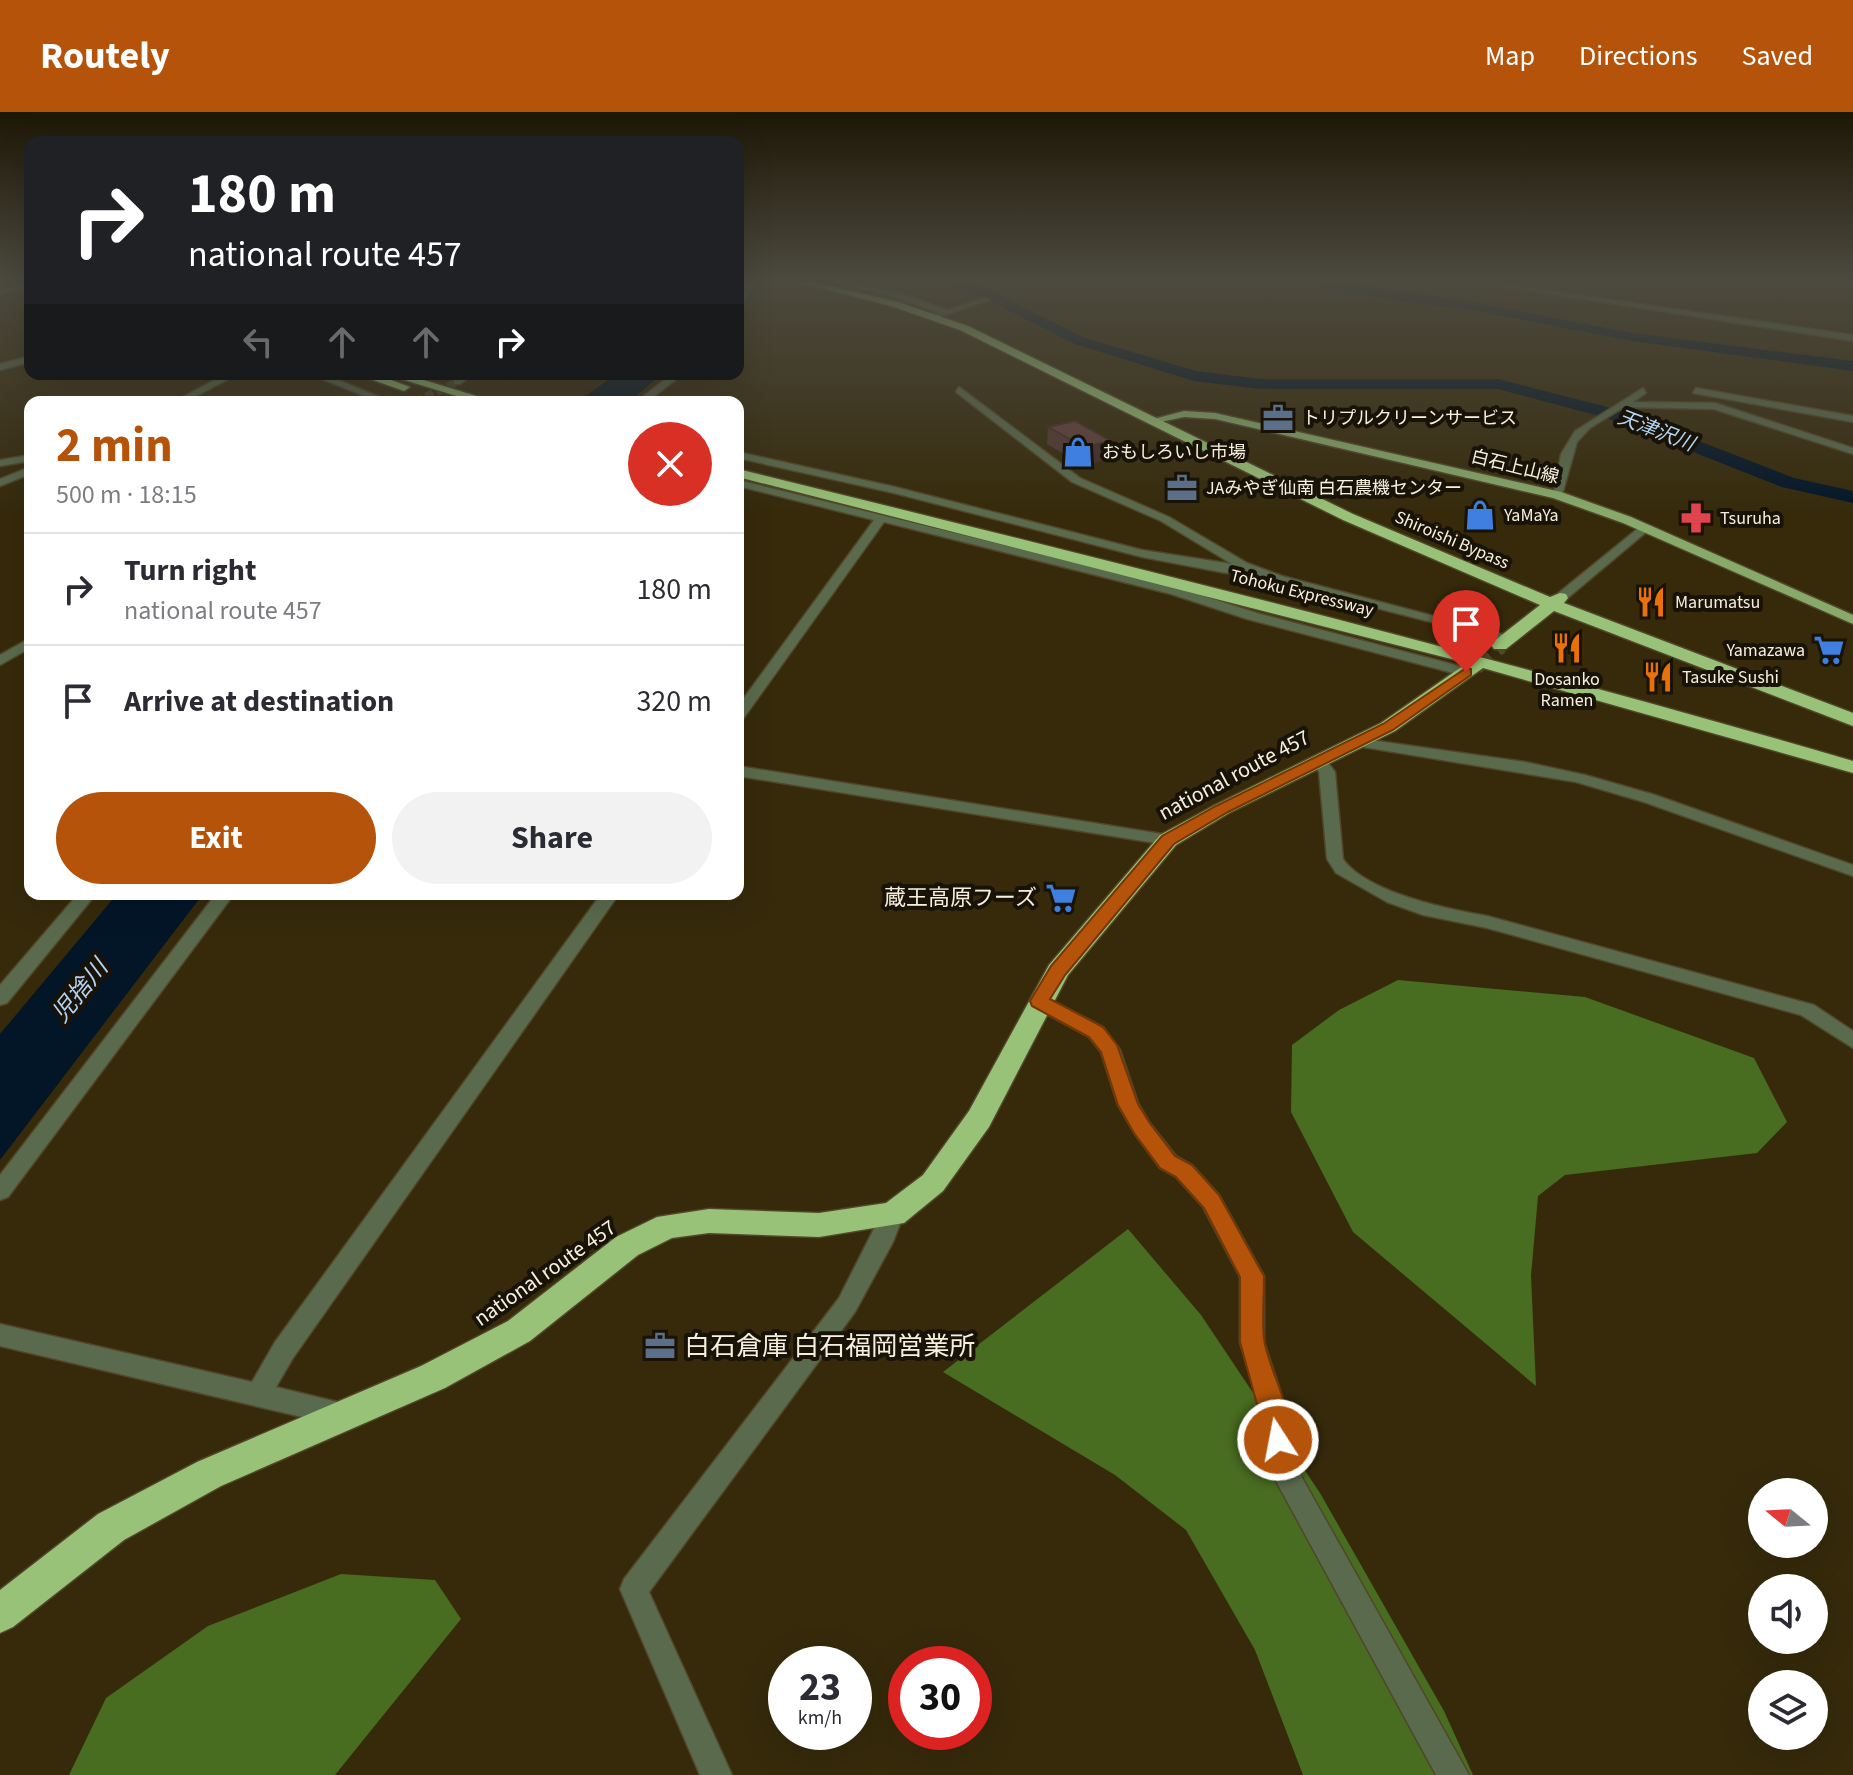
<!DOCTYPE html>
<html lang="en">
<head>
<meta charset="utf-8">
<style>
	body { margin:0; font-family:"Source Sans 3","Noto Sans JP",sans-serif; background:#f2f2f3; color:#2b2b33; height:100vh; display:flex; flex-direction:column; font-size:30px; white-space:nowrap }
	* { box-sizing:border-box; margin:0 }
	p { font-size:26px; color:#7c7c81 }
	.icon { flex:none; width:44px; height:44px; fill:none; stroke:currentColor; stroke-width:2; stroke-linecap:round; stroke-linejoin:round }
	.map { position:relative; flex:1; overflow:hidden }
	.side { position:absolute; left:24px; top:284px; width:720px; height:504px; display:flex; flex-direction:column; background:#fff; border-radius:16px; box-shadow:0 8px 32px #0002 }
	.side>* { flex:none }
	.hud { position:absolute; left:24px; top:24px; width:720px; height:244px; border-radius:16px; box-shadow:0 8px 32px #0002; background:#202124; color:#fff; overflow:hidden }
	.needle { width:52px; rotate:288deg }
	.buttons { position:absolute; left:1748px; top:1366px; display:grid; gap:16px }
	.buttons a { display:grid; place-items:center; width:80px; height:80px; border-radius:50%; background:#fff; box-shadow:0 8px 32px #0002; font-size:40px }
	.speed { position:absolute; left:768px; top:1534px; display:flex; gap:16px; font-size:40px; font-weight:700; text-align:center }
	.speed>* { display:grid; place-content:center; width:104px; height:104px; border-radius:50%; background:#fff; box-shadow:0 8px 32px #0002; line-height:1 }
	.speed small { font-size:20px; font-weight:400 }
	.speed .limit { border:12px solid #d22; background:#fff; color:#111 }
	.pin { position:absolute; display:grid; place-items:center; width:68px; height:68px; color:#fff; margin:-82px -34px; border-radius:50% 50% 50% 0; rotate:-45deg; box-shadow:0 0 8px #0007 }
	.pin .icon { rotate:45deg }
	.me { position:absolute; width:88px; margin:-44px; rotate:349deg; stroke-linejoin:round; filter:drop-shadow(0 0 6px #0008) }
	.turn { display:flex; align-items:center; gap:28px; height:168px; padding:0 32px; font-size:36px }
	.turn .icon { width:104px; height:104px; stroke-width:2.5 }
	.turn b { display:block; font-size:56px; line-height:68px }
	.lanes { display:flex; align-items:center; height:76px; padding:0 32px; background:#0003; justify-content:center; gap:40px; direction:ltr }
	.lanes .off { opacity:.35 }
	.round { display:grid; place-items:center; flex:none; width:84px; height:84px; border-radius:42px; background:#f2f2f3 }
	.summary { display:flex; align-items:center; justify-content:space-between; height:136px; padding:0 32px }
	h1 { font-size:48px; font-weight:700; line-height:60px; color:#b45309 }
	.cta { display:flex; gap:16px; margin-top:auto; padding:16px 32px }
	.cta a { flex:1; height:92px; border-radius:48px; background:#b45309; color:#fff; font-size:32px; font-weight:700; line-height:92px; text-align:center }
	.cta a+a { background:#f2f2f3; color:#2b2b33 }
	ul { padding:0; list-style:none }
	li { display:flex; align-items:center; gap:24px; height:112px; padding:0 32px; border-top:2px solid #e1e1e2 }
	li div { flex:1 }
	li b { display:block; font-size:30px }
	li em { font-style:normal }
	header { display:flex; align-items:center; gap:48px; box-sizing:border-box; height:112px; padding:0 40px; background:#b45309; color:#fff }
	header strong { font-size:38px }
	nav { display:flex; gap:44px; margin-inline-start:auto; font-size:28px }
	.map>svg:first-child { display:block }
	.forest { fill:#486c20 }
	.water { fill:#031628 }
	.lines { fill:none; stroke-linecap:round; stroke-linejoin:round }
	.river { fill:#031628; fill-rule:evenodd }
	.minor-tunnel { stroke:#53482b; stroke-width:8; stroke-dasharray:8 4; stroke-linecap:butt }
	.highway-tunnel { stroke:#53482b; stroke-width:18; stroke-dasharray:18 9; stroke-linecap:butt }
	.minor-casing { stroke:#514629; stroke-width:3 }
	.major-casing { stroke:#514629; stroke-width:3 }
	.highway-casing { stroke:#514629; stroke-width:3 }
	.minor { fill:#5a6b4d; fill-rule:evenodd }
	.major { fill:#87aa6b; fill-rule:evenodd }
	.highway { fill:#98c277; fill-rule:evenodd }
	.wall { fill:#543734 }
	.shaded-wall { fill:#452d2a }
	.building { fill:#62403c; stroke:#452d2a; stroke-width:2 }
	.route { fill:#b45309; stroke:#753606; stroke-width:2 }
	.labels { text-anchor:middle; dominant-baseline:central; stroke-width:8; stroke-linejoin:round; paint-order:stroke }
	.far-poi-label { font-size:18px; fill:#f7efde; stroke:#191307; text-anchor:start }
	.far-street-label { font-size:18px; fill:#f7efde; stroke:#191307 }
	.far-water-label { font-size:20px; font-style:italic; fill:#b3d3f3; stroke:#191307 }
	.street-label { font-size:22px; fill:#f7efde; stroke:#191307 }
	.poi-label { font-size:22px; fill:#f7efde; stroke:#191307; text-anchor:end }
	.water-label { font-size:24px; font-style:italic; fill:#b3d3f3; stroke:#191307 }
	.near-poi-label { font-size:26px; fill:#f7efde; stroke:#191307; text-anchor:start }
</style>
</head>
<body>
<header>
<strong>Routely</strong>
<nav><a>Map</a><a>Directions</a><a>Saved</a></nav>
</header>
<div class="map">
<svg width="1853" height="1663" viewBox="0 0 1853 1663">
	<rect width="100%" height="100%" fill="#362a0b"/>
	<path class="forest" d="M 1398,868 L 1585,885 L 1754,946 L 1787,1010 L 1757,1041 L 1565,1063 L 1538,1084 L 1531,1164 L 1536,1274 L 1353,1120 L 1291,1000 L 1292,933 L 1339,898 Z
		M 1128,1117 L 1201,1203 L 1320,1381 L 1444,1599 L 1473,1663 L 1303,1663 L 1255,1538 L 1186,1418 L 1115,1363 L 943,1260 Z
		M 341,1462 L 435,1468 L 461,1507 L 335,1663 L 69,1663 L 106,1586 L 208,1514 Z"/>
	<path class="water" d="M 616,262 L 662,262 L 629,290 L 578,290 Z
		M 117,782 L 203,782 L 0,1048 L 0,922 Z"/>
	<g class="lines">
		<path class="river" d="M 939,170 L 960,170 L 986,176 L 1085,226 L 1196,259 L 1260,267 L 1498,267 L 1619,298 L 1794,366 L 1853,379 L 1853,391 L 1782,375 L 1607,306 L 1498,277 L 1260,277 L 1194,269 L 1075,232 L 976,182 Z
			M 1308,170 L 1335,170 L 1467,189 L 1632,221 L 1853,249 L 1853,259 L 1632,229 L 1467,197 L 1404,190 L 1315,174 Z"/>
		<path class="minor-tunnel" d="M 415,290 L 457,270"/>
		<path class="highway-tunnel" d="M 1475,554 L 1500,533"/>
		<g class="minor-casing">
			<path id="minor" d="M 748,170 L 756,170 L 738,197 L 738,188 Z
				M 835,170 L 848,170 L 897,180 L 947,198 L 985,186 L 989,188 L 937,206 L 933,204 L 939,201 L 892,184 Z
				M 1473,170 L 1490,170 L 1853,223 L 1853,229 Z
				M 30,171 L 30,175 L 0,182 L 0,178 Z
				M 30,244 L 30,250 L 0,258 L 0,252 Z
				M 226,262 L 238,262 L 185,290 L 173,290 Z
				M 310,262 L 323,262 L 392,290 L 379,290 Z
				M 462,262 L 473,262 L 460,272 L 454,272 L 454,268 Z
				M 672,262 L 683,262 L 647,290 L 636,290 Z
				M 959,275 L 1080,366 L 1169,405 L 1247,451 L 1282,464 L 1517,526 L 1510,530 L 1274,470 L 1242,458 L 1226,461 L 1142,445 L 894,381 L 738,346 L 738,340 L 895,375 L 1142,438 L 1232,452 L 1161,409 L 1072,370 L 956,280 Z
				M 1643,276 L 1646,281 L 1633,290 L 1715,291 L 1853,336 L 1853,342 L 1714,297 L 1624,295 L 1590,316 L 1577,330 L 1562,383 L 1553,385 L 1561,342 L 1575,319 Z
				M 1696,276 L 1853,304 L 1853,310 L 1693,281 Z
				M 30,343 L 30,349 L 0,354 L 0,348 Z
				M 30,355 L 30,362 L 0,374 L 0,367 Z
				M 738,368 L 1179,476 L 1257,501 L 1471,557 L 1473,560 L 1466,564 L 1461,563 L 1247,507 L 1171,482 L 884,410 L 743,607 L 738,608 L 738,594 L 874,408 L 738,374 Z
				M 1641,414 L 1651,416 L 1564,489 L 1556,489 L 1556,483 Z
				M 30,526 L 30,536 L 0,553 L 0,543 Z
				M 1356,626 L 1525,650 L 1585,663 L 1655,683 L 1853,753 L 1853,764 L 1644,690 L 1576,670 L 1351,633 L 1351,627 Z
				M 1319,643 L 1324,645 L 1335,660 L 1343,747 C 1367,781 1448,797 1487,804 L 1814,893 L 1853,919 L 1853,936 L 1801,903 L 1487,816 L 1423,803 L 1387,790 L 1336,761 L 1327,747 L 1319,660 L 1311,648 Z
				M 738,654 L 1168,723 L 1176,728 L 1168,733 L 738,664 Z
				M 78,782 L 96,782 L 7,891 L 0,893 L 0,873 Z
				M 216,782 L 234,782 L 8,1085 L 0,1088 L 0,1063 Z
				M 601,782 L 619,782 L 293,1246 L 276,1275 L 354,1294 L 358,1303 L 354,1312 L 345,1315 L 0,1234 L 0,1212 L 252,1270 L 275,1230 Z
				M 1039,882 L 1103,915 L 1120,938 L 1138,991 L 1149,1010 L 1176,1044 L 1192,1053 L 1219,1083 L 1260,1157 L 1264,1164 L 1264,1230 L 1286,1297 L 1296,1355 L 1469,1663 L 1436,1663 L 1270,1358 L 1260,1297 L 1240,1230 L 1240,1165 L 1203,1095 L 1176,1065 L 1160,1056 L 1135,1022 L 1118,993 L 1101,940 L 1089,925 L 1032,894 L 1030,889 L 1032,884 Z
				M 893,1093 L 901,1095 L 904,1102 L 893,1130 L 855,1200 L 649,1480 L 732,1663 L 700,1663 L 620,1477 L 624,1467 L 839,1186 L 885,1095 Z"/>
		</g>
		<g class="major-casing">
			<path id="major" d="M 1184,299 L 1215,301 L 1561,380 L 1631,405 L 1853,503 L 1853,512 L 1623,411 L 1553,386 L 1215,307 L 1184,305 L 1151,312 L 1146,309 Z"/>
		</g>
		<g class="highway-casing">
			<path id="highway" d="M 797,170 L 813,170 L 898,190 L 968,214 L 1353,402 L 1550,485 L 1560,481 L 1566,482 L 1568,486 L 1564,491 L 1853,601 L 1853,614 L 1554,499 L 1506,537 L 1494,537 L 1491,533 L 1494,529 L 1540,493 L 1343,408 L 960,218 L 891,194 Z
				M 356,262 L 375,262 L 410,275 L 404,279 Z
				M 385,262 L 404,262 L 496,290 L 476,290 Z
				M 738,357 C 1111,449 1484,541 1853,649 L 1853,661 L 1483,556 L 1395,619 L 1229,701 L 1176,733 L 1068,863 L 989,1015 L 943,1079 L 904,1111 L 819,1125 L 709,1121 L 672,1126 L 638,1143 L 530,1229 L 445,1276 L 221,1374 L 124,1428 L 13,1515 L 0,1521 L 0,1478 L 98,1402 L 197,1350 L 421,1254 L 508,1209 L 616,1125 L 657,1105 L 709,1097 L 819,1101 L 886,1091 L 923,1063 L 969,999 L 1049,853 L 1160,723 L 1215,693 L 1381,611 L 1467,551 L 738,365 Z"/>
		</g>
		<use href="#minor" class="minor"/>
		<use href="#major" class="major"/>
		<use href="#highway" class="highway"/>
	</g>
	<path class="wall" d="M 1048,315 L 1110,347 L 1082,353 L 1047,332 Z"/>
	<path class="shaded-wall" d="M 1111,329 L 1110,347 L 1082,353 L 1084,335 Z"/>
	<path class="building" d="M 1075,309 L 1111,329 L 1084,335 L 1048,315 Z"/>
	<linearGradient id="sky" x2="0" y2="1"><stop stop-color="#1e1706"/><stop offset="0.42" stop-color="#4c4a3f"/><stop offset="1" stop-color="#4c4a3f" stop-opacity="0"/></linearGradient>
	<rect width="1853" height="402" fill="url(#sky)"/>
	<path class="route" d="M 1466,556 L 1471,557 L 1471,563 L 1393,618 L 1228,700 L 1174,732 L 1065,863 L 1050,887 L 1103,915 L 1117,933 L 1138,992 L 1149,1010 L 1175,1044 L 1192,1053 L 1219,1083 L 1260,1157 L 1264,1164 C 1264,1185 1262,1207 1264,1227 C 1268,1259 1300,1307 1287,1336 L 1278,1340 L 1269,1336 L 1240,1230 L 1240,1165 L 1204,1096 L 1176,1065 L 1160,1056 L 1134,1021 L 1118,993 L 1101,940 L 1089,925 L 1032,894 L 1030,889 L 1051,854 L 1162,724 L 1216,694 L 1383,612 Z"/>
	<defs>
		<g id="office-bare" transform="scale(2.4)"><path d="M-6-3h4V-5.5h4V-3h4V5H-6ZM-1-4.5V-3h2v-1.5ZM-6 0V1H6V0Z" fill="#5c6f8a" stroke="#191307" stroke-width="2.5" paint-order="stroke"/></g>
		<g id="shop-bare" transform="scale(2.4)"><path d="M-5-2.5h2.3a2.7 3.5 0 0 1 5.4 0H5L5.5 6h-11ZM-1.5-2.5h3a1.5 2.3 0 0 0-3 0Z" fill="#3f7fe0" stroke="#191307" stroke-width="2.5" paint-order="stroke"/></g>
		<g id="pharmacy-bare" transform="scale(2.4)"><path d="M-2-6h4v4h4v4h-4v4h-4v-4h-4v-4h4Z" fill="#e0444e" stroke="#191307" stroke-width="2.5" paint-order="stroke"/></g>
		<g id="restaurant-bare" transform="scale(2.4)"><path d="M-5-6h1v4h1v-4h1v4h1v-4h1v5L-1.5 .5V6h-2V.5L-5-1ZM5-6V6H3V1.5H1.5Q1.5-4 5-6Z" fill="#e8710a" stroke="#191307" stroke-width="2.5" paint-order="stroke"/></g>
		<g id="supermarket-bare" transform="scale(2.4)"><path d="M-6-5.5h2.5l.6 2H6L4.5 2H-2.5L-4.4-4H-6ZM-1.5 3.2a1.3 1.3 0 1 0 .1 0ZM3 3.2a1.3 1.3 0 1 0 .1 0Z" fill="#3f7fe0" stroke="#191307" stroke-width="2.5" paint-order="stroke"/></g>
	</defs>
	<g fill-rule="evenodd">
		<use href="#office-bare" x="1278" y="306"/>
		<use href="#shop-bare" x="1078" y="340"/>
		<use href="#office-bare" x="1182" y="376"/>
		<use href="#shop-bare" x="1480" y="403"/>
		<use href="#pharmacy-bare" x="1696" y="406"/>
		<use href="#restaurant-bare" x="1651" y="490"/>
		<use href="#restaurant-bare" x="1567" y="536"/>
		<use href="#supermarket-bare" x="1829" y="538"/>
		<use href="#restaurant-bare" x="1658" y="565"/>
		<use href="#supermarket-bare" x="1061" y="786"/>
		<use href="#office-bare" x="660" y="1234"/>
	</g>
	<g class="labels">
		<g class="far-poi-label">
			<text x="1302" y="306">トリプルクリーンサービス</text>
			<text x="1102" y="340">おもしろいし市場</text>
			<text x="1206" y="376">JAみやぎ仙南 白石農機センター</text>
			<text x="1504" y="403">YaMaYa</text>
			<text x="1720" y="406">Tsuruha</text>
			<text x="1675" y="490">Marumatsu</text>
			<text x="1805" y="538" text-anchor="end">Yamazawa</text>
			<text x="1682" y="565">Tasuke Sushi</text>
			<text x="1567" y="567" text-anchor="middle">Dosanko<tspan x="1567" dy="21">Ramen</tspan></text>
		</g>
		<g class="far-street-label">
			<text transform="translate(1515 355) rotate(14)">白石上山線</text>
			<text transform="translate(1452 428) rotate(23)">Shiroishi Bypass</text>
			<text transform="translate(1302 481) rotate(14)">Tohoku Expressway</text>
		</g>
		<g class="far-water-label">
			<text transform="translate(1656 319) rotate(21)">天津沢川</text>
		</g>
		<g class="street-label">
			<text transform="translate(1234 663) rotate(-28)">national route 457</text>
			<text transform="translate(545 1161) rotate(-35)">national route 457</text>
		</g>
		<g class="poi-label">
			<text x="1037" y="786">蔵王高原フーズ</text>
		</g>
		<g class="water-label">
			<text transform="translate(80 879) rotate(-51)">児捨川</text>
		</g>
		<g class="near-poi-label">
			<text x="684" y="1234">白石倉庫 白石福岡営業所</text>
		</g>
	</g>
</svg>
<div class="buttons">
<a><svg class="needle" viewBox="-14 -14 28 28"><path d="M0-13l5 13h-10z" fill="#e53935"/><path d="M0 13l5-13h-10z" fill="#7c7c81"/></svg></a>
<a><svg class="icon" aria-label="sound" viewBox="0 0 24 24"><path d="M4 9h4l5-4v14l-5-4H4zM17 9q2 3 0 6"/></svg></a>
<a><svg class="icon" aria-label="layers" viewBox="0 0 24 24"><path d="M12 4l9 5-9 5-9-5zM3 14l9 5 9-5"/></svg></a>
</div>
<div class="speed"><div>23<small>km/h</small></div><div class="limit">30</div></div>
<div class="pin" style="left:1466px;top:560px;background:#d93025"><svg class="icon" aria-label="arrive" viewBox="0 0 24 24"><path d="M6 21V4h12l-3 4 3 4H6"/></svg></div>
<svg class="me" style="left:1278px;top:1328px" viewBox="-20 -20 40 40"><circle r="17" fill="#b45309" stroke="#fff" stroke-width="3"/><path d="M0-11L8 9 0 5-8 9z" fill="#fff"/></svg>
<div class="hud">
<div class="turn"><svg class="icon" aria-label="right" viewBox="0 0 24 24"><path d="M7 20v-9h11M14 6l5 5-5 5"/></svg><div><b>180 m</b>national route 457</div></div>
<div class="lanes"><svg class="icon off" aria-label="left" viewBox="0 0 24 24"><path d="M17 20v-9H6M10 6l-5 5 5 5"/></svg><svg class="icon off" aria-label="ahead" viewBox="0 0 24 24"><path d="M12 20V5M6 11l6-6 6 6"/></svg><svg class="icon off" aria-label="ahead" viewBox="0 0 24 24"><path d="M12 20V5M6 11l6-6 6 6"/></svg><svg class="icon" aria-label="right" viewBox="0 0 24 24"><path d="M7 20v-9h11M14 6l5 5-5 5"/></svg></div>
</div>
<section class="side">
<div class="summary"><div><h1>2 min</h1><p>500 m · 18:15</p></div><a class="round" style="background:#d93025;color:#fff"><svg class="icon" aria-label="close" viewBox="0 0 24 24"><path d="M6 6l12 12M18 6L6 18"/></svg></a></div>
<ul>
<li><svg class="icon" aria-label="right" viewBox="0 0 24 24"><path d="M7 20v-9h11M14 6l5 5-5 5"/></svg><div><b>Turn right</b><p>national route 457</p></div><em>180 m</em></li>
<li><svg class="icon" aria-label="arrive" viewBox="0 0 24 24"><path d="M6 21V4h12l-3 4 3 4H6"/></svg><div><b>Arrive at destination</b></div><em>320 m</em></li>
</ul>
<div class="cta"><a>Exit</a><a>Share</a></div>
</section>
</div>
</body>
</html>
